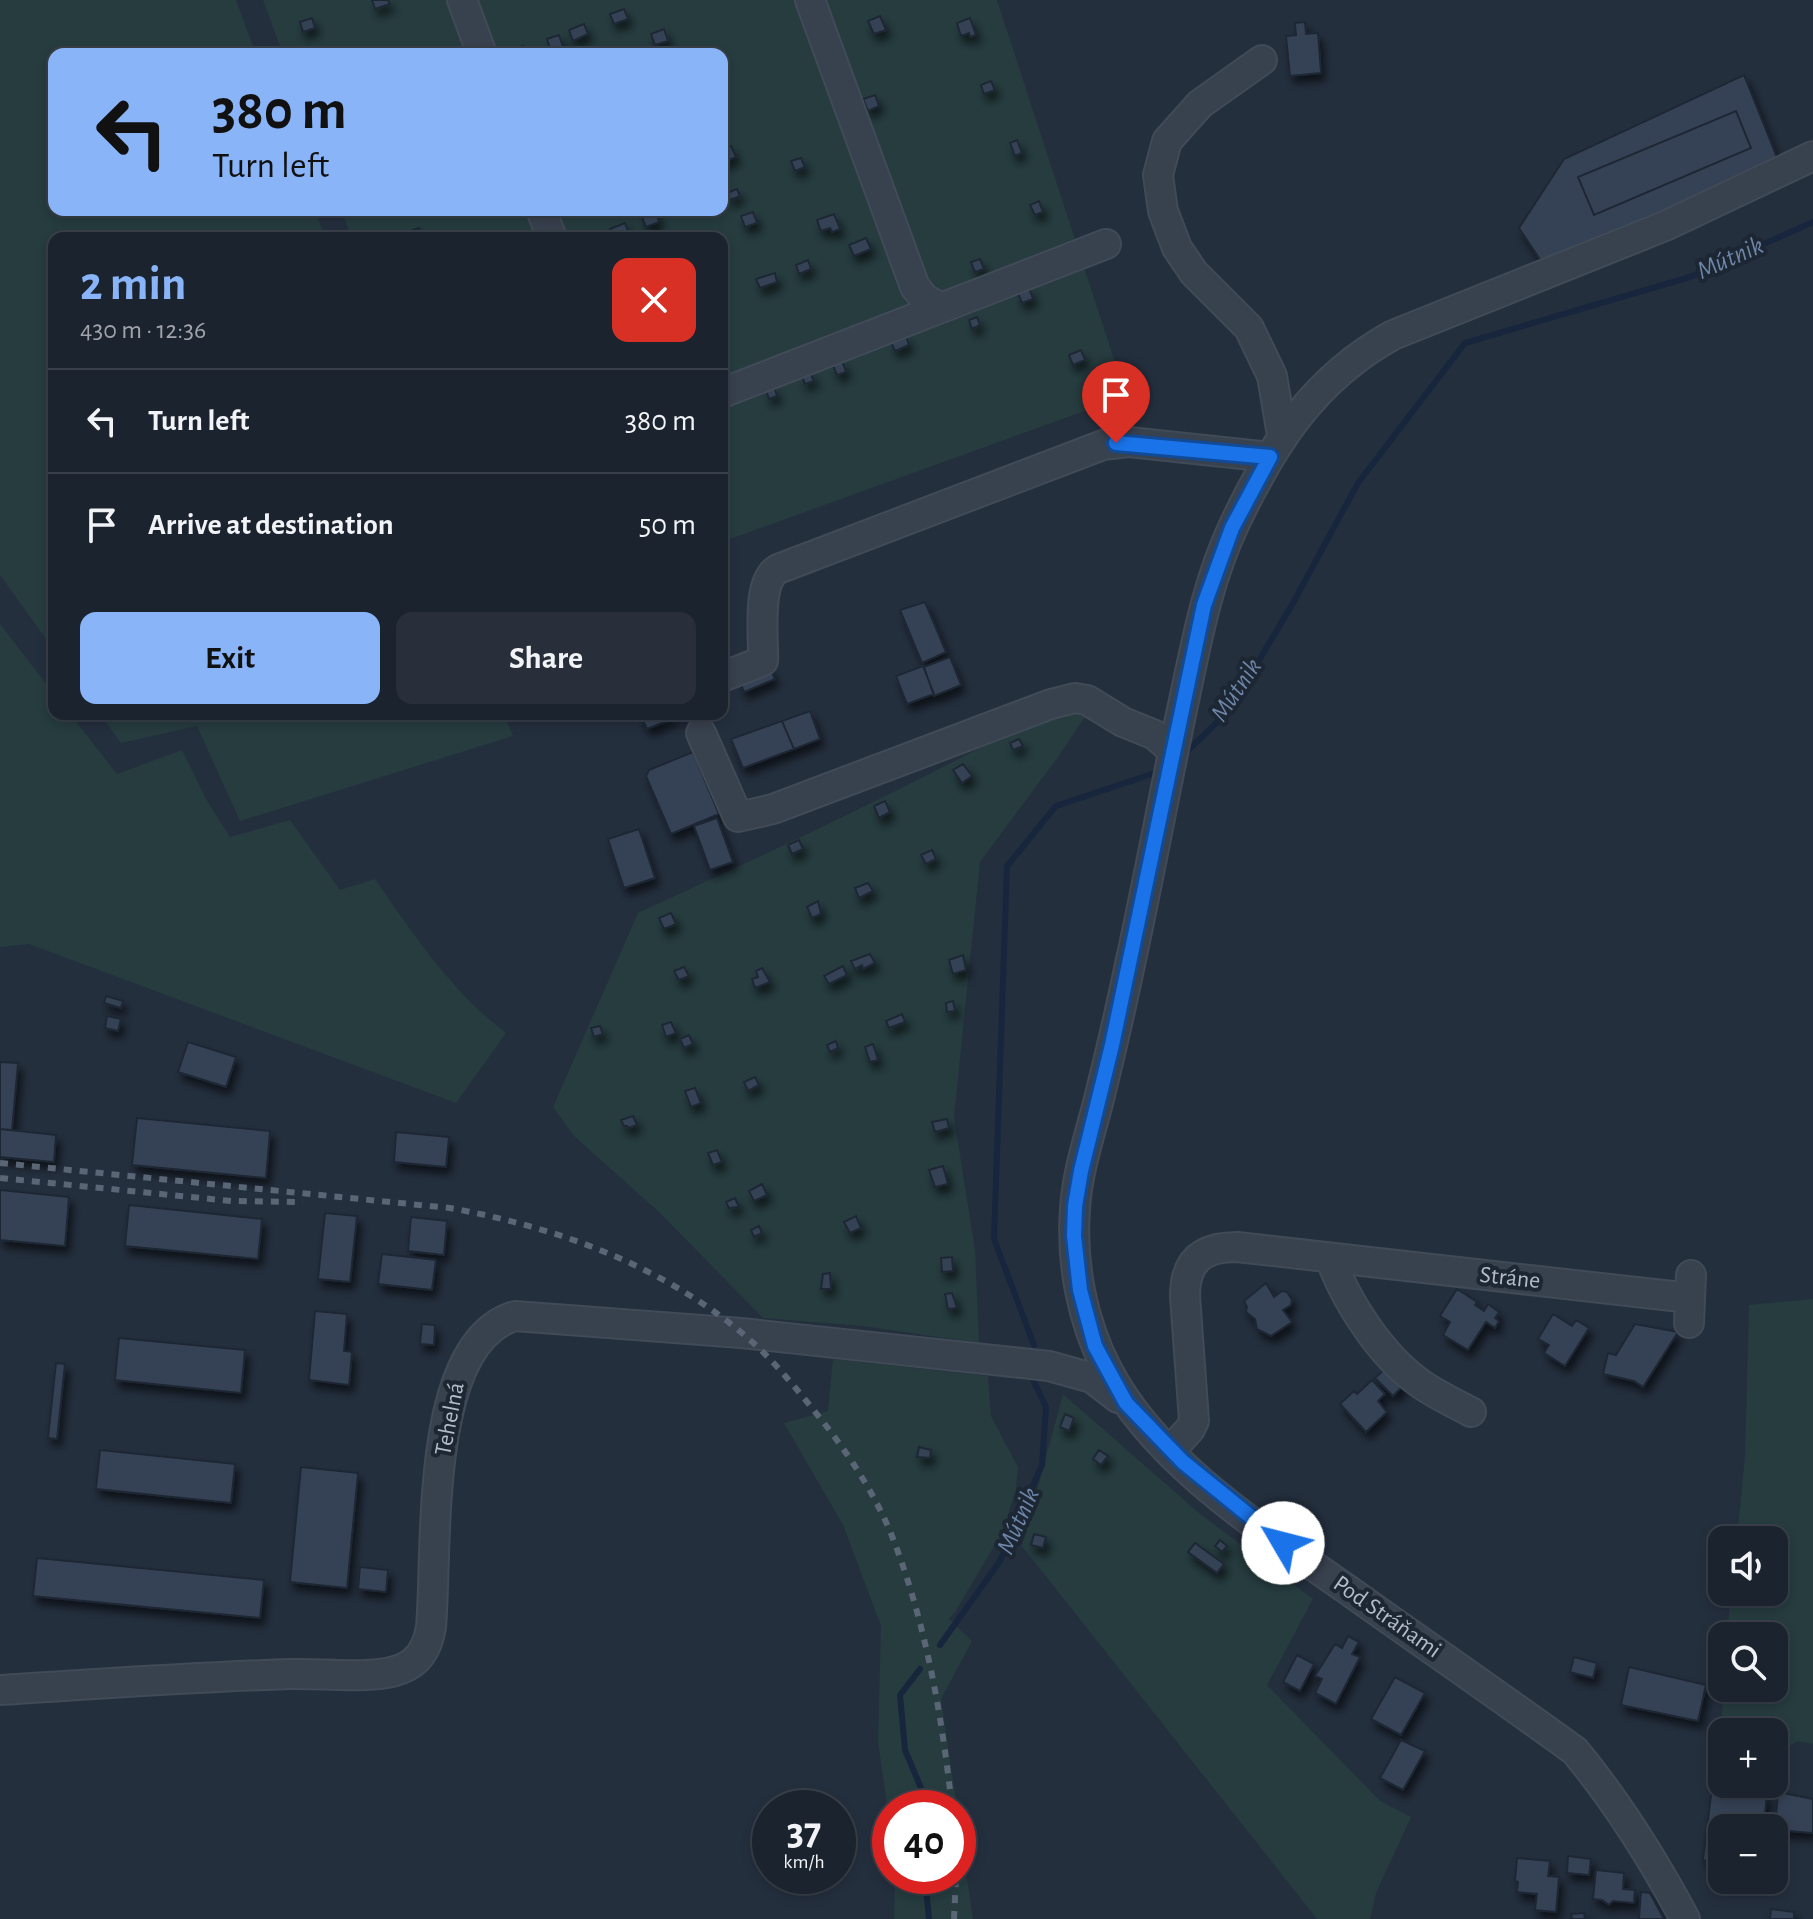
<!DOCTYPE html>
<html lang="en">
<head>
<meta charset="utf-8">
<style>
	body { margin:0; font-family:"Alegreya Sans",sans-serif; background:#282f3a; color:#f1f3f6; height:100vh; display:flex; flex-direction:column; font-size:30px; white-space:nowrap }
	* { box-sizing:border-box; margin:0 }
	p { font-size:26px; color:#a0a4aa }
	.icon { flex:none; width:44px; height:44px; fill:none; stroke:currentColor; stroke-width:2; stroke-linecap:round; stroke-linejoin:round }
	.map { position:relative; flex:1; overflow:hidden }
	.side { position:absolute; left:48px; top:232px; width:680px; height:488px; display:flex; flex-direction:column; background:#1b232e; border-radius:16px; box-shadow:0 4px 12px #0003,0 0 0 2px #39404a }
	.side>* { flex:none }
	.hud { position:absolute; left:48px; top:48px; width:680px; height:168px; border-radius:16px; box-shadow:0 4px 12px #0003,0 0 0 2px #39404a; background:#8ab4f8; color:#111; overflow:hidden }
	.controls { position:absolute; left:1708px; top:1526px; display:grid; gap:16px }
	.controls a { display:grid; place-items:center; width:80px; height:80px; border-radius:16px; background:#1b232e; box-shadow:0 4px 12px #0003,0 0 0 2px #39404a; font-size:40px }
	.speed { position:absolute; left:752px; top:1790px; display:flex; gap:16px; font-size:40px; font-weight:700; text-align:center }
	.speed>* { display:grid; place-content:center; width:104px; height:104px; border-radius:50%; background:#1b232e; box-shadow:0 4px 12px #0003,0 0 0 2px #39404a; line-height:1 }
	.speed small { font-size:20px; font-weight:400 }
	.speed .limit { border:12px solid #d22; background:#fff; color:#111 }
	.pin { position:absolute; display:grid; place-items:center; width:68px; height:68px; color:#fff; margin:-82px -34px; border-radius:50% 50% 50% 0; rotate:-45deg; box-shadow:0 0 8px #0007 }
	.pin .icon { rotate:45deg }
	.me { position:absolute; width:88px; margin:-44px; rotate:307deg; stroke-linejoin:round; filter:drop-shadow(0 0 6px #0008) }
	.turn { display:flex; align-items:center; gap:28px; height:168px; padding:0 32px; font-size:36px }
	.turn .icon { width:104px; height:104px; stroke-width:2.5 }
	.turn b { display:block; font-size:56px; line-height:68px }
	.round { display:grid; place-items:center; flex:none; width:84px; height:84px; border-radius:16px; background:#282f3a }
	.overview { display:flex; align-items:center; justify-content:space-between; height:136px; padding:0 32px }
	h1 { font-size:48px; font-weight:700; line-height:60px; color:#8ab4f8 }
	.button { display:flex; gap:16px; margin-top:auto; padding:16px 32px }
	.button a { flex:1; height:92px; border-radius:16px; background:#8ab4f8; color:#111; font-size:32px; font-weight:700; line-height:92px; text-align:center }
	.button a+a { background:#282f3a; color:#f1f3f6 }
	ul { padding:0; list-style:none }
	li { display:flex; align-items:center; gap:24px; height:104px; padding:0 32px; border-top:2px solid #39404a }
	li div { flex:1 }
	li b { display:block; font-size:30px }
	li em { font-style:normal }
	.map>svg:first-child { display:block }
	.green { fill:#263c3f }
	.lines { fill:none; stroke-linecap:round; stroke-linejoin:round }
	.stream { stroke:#17263c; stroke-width:6 }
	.building { fill:#364354; stroke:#1f2835; stroke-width:2; filter:url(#shadow) }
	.minor-casing { stroke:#414a57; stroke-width:32 }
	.minor { stroke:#38414e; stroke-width:28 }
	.rail { stroke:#5a6575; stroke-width:6; stroke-dasharray:8 8; stroke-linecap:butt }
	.route-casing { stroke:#114b97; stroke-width:20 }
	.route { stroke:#1a73e8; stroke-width:14 }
	.labels { text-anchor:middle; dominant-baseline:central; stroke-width:8; stroke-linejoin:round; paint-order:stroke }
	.street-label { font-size:24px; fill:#b4bcc9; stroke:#1d2633 }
	.water-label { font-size:26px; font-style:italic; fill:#6d86a8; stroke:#1d2633 }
</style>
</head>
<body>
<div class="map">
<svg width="1813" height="1919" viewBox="0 0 1813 1919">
	<defs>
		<filter id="shadow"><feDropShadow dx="4" dy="7" stdDeviation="4" flood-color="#0009"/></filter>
	</defs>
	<rect width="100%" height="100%" fill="#242f3e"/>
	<path class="green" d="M 0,0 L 236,0 L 256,54 L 54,54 L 54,210 L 315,210 L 325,238 L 54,238 L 54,650 L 0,575 Z
		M 263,0 L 997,0 L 1126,396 L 722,542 L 722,238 L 352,238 L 341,210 L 722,210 L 722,54 L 283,54 Z
		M 0,624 L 54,694 L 54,714 L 70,714 L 117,774 L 182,750 L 206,799 L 230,837 L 290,820 L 340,890 L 375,879 C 413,934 452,992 506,1033 L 456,1103 L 29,944 L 0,947 Z
		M 1063,703 L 1090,709 L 1058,757 L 980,862 L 954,1117 L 975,1250 L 979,1343 L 863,1326 L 763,1318 L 658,1211 L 574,1136 L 553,1107 L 638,913 C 782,847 925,780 1063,703 Z
		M 100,714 L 504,714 L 513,736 L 240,821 L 197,726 L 121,743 Z
		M 1813,1299 L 1813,1744 L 1798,1741 L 1774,1755 L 1774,1732 L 1722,1732 L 1722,1763 L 1718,1763 L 1724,1688 L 1774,1688 L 1774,1636 L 1727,1636 L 1731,1592 L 1774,1592 L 1774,1540 L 1737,1540 L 1745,1456 L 1749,1305 Z
		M 833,1359 L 988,1376 L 991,1416 L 1018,1467 L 1016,1490 L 1002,1533 L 955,1612 L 949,1619 L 972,1641 L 941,1699 L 957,1808 L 890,1808 L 890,1825 L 878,1742 L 881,1626 L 843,1525 L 784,1423 L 828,1411 Z
		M 1063,1394 L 1199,1513 L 1313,1599 L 1267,1685 L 1380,1801 L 1411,1817 L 1376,1893 L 1370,1919 L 1317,1919 L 1022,1546 Z
		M 958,1817 L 973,1919 L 894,1919 L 895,1876 L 958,1876 Z"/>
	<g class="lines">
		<path class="stream" d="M 1182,756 L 1229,711 L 1293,603 L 1358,483 L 1465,343 L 1690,277 L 1813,222
			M 1034,1345 L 994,1239 L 1007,866 L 1056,806 L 1161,771
			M 940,1645 L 1000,1561 L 1042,1465 L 1046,1407 L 1034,1382
			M 920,1669 L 900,1695 L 905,1750 L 924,1795 L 922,1808
			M 925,1876 L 929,1919"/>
	</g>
	<path class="building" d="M 372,0 L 388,0 L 390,4 L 375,9 Z
		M 624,9 L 628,19 L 614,24 L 610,14 Z
		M 880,16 L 886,30 L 874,34 L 868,21 Z
		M 312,18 L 315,28 L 303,32 L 300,22 Z
		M 970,18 L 976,35 L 970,37 L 969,33 L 961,36 L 957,23 Z
		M 1305,22 L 1306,34 L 1318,33 L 1321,73 L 1290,76 L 1286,36 L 1296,35 L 1295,23 Z
		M 584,24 L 588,34 L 573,41 L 569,30 Z
		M 664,29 L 668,41 L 655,45 L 651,34 Z
		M 559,35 L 563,47 L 554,50 L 553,47 L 550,48 L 547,39 Z
		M 523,46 L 526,54 L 512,54 L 511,51 Z
		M 1744,75 L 1778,160 L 1545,267 L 1519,228 L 1564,159 Z
		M 991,81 L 995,90 L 984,94 L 981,85 Z
		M 875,95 L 879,106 L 868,111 L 863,99 Z
		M 1736,111 L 1751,148 L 1594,215 L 1578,177 Z
		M 1017,140 L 1022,153 L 1015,156 L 1010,143 Z
		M 731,146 L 736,157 L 722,163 L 722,149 Z
		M 801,158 L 805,167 L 795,171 L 791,161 Z
		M 737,189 L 740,196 L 730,200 L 727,193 Z
		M 1039,201 L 1043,212 L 1035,215 L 1030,205 Z
		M 655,210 L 659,222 L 646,227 L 641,215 Z
		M 753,212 L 757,223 L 745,227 L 741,216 Z
		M 834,214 L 840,229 L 832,232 L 830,228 L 821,231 L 817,220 Z
		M 625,223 L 629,234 L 614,238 L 610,229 Z
		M 419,228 L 423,238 L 407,238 L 405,233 Z
		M 866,238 L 871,249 L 854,256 L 849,245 Z
		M 980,259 L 984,269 L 975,272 L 971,262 Z
		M 808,260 L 811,269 L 799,274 L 796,265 Z
		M 775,273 L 777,282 L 760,288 L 756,279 Z
		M 1029,288 L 1033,299 L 1022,303 L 1018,293 Z
		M 977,317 L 980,325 L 972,329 L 969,320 Z
		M 906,336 L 909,345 L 895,351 L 891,342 Z
		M 1081,350 L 1085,360 L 1073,365 L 1069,355 Z
		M 842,361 L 846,372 L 837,375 L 833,365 Z
		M 810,372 L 814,381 L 805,384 L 802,376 Z
		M 774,387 L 777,396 L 769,399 L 766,390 Z
		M 925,602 L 946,652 L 922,663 L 900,610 Z
		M 950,657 L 961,685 L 934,696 L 924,667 Z
		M 923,666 L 934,694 L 907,704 L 896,676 Z
		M 770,668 L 775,679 L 744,692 L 739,680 Z
		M 810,711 L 820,739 L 794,749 L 782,721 Z
		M 640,714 L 678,714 L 679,716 L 647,729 Z
		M 685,714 L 704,714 L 705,718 L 688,723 Z
		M 782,721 L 794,749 L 743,768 L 731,739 Z
		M 1019,739 L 1023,746 L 1013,750 L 1010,743 Z
		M 693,752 L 719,814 L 671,834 L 646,776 L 649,770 Z
		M 963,764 L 972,776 L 962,783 L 953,770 Z
		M 885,801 L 890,812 L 879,818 L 874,806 Z
		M 717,818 L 733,862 L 710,870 L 694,826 Z
		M 639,829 L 655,878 L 624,888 L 608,839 Z
		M 799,840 L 803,849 L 792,854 L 788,845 Z
		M 932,850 L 936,859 L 926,864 L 921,855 Z
		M 868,883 L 873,891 L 859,898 L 855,888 Z
		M 818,901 L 821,914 L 812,918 L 807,907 Z
		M 671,913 L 676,924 L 664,929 L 659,918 Z
		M 870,954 L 875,963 L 863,969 L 862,965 L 855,969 L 851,961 Z
		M 963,955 L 966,970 L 953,974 L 949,960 Z
		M 843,966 L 847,975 L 829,984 L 824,976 Z
		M 684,967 L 689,976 L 679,980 L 674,971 Z
		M 762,968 L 770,982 L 755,988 L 752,979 L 758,977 L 756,971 Z
		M 106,996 L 123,1001 L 121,1008 L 104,1003 Z
		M 953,1001 L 955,1011 L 947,1012 L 946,1003 Z
		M 902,1014 L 905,1022 L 889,1028 L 886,1021 Z
		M 107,1016 L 121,1019 L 118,1031 L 105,1028 Z
		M 671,1022 L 676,1033 L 666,1037 L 662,1025 Z
		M 600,1026 L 603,1034 L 594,1037 L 591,1028 Z
		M 689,1035 L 693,1044 L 684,1048 L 680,1039 Z
		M 836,1041 L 838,1048 L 830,1052 L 827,1045 Z
		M 188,1042 L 236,1057 L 226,1087 L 178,1072 Z
		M 873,1044 L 878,1060 L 870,1062 L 865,1047 Z
		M 0,1062 L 18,1063 L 12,1130 L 0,1129 Z
		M 755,1077 L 759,1085 L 748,1091 L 744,1082 Z
		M 695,1088 L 701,1103 L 691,1107 L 685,1091 Z
		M 633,1116 L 637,1125 L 628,1128 L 627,1126 L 624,1126 L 621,1120 Z
		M 137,1118 L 270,1131 L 266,1178 L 132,1165 Z
		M 947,1119 L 949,1128 L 935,1132 L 932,1122 Z
		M 0,1129 L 56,1135 L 54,1162 L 0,1157 Z
		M 396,1132 L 449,1137 L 446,1167 L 394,1162 Z
		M 717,1150 L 722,1162 L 713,1165 L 708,1153 Z
		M 943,1166 L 948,1184 L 935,1187 L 929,1170 Z
		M 762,1184 L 767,1195 L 754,1201 L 749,1191 Z
		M 0,1190 L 69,1197 L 65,1246 L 0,1240 Z
		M 735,1198 L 739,1207 L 729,1208 L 726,1202 Z
		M 129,1205 L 262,1219 L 258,1259 L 125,1246 Z
		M 325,1213 L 357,1216 L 350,1282 L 318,1279 Z
		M 856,1216 L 861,1228 L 850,1233 L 844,1222 Z
		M 411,1217 L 447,1221 L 444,1255 L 408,1251 Z
		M 759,1226 L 762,1233 L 754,1237 L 751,1230 Z
		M 382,1254 L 436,1260 L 432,1290 L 378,1284 Z
		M 952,1257 L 953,1271 L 942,1272 L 941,1258 Z
		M 830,1273 L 831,1289 L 821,1289 L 823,1274 Z
		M 1266,1283 L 1274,1297 L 1282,1291 L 1287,1292 L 1292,1300 L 1291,1305 L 1283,1310 L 1292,1322 L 1271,1336 L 1257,1329 L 1255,1319 L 1246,1312 L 1247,1307 L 1244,1301 Z
		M 1457,1289 L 1477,1302 L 1475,1305 L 1484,1311 L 1488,1304 L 1499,1312 L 1495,1318 L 1499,1321 L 1495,1328 L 1486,1322 L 1468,1350 L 1443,1335 L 1450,1322 L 1440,1316 Z
		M 952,1293 L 957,1308 L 948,1309 L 945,1294 Z
		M 315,1311 L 347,1314 L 344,1351 L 352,1352 L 349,1385 L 309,1380 Z
		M 1553,1314 L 1572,1326 L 1576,1320 L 1589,1328 L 1565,1366 L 1544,1353 L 1549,1345 L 1538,1339 Z
		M 422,1324 L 435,1325 L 434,1345 L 420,1344 Z
		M 1635,1324 L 1678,1332 L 1643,1387 L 1634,1381 L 1603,1374 L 1608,1353 L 1616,1355 Z
		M 119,1338 L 245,1350 L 241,1393 L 115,1380 Z
		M 56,1363 L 65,1364 L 57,1439 L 48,1438 Z
		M 1388,1366 L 1405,1384 L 1393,1396 L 1375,1378 Z
		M 1372,1380 L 1385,1394 L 1378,1401 L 1387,1412 L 1366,1432 L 1340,1404 L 1354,1391 L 1357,1394 Z
		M 1065,1414 L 1074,1418 L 1069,1431 L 1060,1427 Z
		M 919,1447 L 931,1450 L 930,1458 L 917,1457 Z
		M 100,1450 L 235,1464 L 231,1503 L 96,1489 Z
		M 1099,1450 L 1108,1456 L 1101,1465 L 1093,1459 Z
		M 301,1467 L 358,1473 L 347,1588 L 290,1582 Z
		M 1034,1534 L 1046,1537 L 1043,1548 L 1031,1545 Z
		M 1220,1540 L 1227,1546 L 1222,1552 L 1215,1546 Z
		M 1195,1543 L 1224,1564 L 1217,1573 L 1188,1552 Z
		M 37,1558 L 264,1580 L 260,1618 L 33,1596 Z
		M 360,1567 L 388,1570 L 386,1592 L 358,1589 Z
		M 1348,1636 L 1359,1642 L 1352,1654 L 1360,1657 L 1336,1704 L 1315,1693 L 1322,1679 L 1315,1676 L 1335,1644 L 1342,1648 Z
		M 1297,1655 L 1314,1664 L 1300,1691 L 1283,1682 Z
		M 1574,1657 L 1597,1663 L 1593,1678 L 1570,1672 Z
		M 1629,1667 L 1706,1685 L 1698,1721 L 1621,1705 Z
		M 1395,1677 L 1425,1693 L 1401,1735 L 1371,1719 Z
		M 1401,1740 L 1425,1751 L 1403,1790 L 1380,1778 Z
		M 1712,1788 L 1767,1796 L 1763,1828 L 1722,1828 L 1722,1863 L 1703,1860 Z
		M 1778,1792 L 1813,1799 L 1813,1833 L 1775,1830 Z
		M 1568,1856 L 1591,1859 L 1589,1875 L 1567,1873 Z
		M 1517,1858 L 1550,1861 L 1548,1876 L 1559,1877 L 1556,1912 L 1535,1910 L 1537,1894 L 1517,1892 L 1518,1882 L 1515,1881 Z
		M 1596,1870 L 1624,1873 L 1623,1889 L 1635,1890 L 1634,1903 L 1613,1901 L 1609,1905 L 1602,1900 L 1593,1899 Z
		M 1641,1892 L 1650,1893 L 1664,1919 L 1639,1919 Z
		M 1771,1909 L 1794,1912 L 1794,1919 L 1770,1919 Z
		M 1584,1913 L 1585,1919 L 1572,1919 L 1571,1914 Z"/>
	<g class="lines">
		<g class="minor-casing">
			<path id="minor" d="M 462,0 L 482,54
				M 810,0 L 915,287 L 925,299 L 941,308
				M 1262,60 L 1200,104 L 1167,141 L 1158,175 L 1163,211 L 1177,248 L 1194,273 L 1249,328 L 1272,376 L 1282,435
				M 541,210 L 552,238
				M 722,393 L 1106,244
				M 722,677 L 763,661 C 764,637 756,582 778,569 L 1103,445 L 1129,442 L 1270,457
				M 701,733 L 738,817 L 773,809 L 1051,704 L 1075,698 L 1087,700 L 1123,722 L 1155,735 L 1173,751
				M 1330,1258 C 1347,1303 1381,1356 1421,1384 C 1437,1395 1454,1403 1471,1412
				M 1689,1323 L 1691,1275
				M 1170,1451 L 1190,1429 L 1194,1421 L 1185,1296 C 1185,1261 1202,1247 1237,1247 L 1690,1298
				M 0,1690 C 97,1684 195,1677 292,1674 C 321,1673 375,1680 401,1669 C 420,1662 428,1646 431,1627 C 438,1549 423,1343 515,1316 L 741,1333 L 1049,1366 L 1092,1378 L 1118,1398
				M 1685,1919 C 1653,1859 1618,1803 1575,1751 C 1502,1698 1428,1647 1355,1595 C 1269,1534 1156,1465 1107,1369 C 1082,1321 1071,1263 1075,1209 C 1077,1172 1090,1135 1099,1099 C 1111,1051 1122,1003 1132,955 C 1151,867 1167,779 1186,691 C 1198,634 1209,578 1234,525 C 1272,445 1313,379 1393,335 L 1665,226 L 1813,156"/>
		</g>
		<use href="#minor" class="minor"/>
		<path class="rail" d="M 0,1163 L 450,1208 C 555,1227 659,1264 742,1333 C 771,1357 796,1388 820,1418 C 848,1453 875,1494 892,1536 C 926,1623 942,1716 952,1808
			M 0,1178 L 231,1201 L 303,1202
			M 954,1919 L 956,1876"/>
	</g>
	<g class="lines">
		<g class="route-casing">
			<path id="route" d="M 1116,443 L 1270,457 L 1232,528 L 1204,605 L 1112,1045 L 1081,1171 L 1075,1206 L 1074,1236 L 1080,1290 L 1095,1346 L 1126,1403 L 1183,1462 L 1283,1543"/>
		</g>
		<use href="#route" class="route"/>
	</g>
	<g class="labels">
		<g class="street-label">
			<text transform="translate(1510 1278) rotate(6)">Stráne</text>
			<text transform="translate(450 1419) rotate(-79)">Tehelná</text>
			<text transform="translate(1387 1617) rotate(35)">Pod Stráňami</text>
		</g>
		<g class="water-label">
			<text transform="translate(1730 258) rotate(-24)">Mútnik</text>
			<text transform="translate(1236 690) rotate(-56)">Mútnik</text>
			<text transform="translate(1018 1521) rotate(-66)">Mútnik</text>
		</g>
	</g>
</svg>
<div class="controls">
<a><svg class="icon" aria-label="sound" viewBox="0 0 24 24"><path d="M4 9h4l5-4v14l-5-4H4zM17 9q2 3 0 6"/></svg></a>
<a><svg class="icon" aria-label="search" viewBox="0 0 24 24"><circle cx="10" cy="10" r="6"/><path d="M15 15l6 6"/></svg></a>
<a>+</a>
<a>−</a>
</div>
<div class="speed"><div>37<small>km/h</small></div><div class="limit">40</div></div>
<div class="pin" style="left:1116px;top:443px;background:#d93025"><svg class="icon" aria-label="arrive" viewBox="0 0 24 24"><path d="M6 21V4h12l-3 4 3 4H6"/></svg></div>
<svg class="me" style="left:1283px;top:1543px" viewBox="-20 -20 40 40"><circle r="19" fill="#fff"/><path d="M0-13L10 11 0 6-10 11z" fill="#1a73e8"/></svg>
<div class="hud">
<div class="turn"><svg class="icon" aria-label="left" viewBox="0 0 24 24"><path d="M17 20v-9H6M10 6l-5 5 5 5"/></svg><div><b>380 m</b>Turn left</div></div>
</div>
<section class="side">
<div class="overview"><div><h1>2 min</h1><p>430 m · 12:36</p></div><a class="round" style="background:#d93025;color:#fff"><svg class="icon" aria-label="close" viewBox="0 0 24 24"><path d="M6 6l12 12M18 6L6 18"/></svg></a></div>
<ul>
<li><svg class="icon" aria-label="left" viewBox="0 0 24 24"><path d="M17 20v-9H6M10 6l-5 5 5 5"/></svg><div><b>Turn left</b></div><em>380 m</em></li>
<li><svg class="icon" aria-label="arrive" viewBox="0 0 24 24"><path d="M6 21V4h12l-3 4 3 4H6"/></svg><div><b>Arrive at destination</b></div><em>50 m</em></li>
</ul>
<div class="button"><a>Exit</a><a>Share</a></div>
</section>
</div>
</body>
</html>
